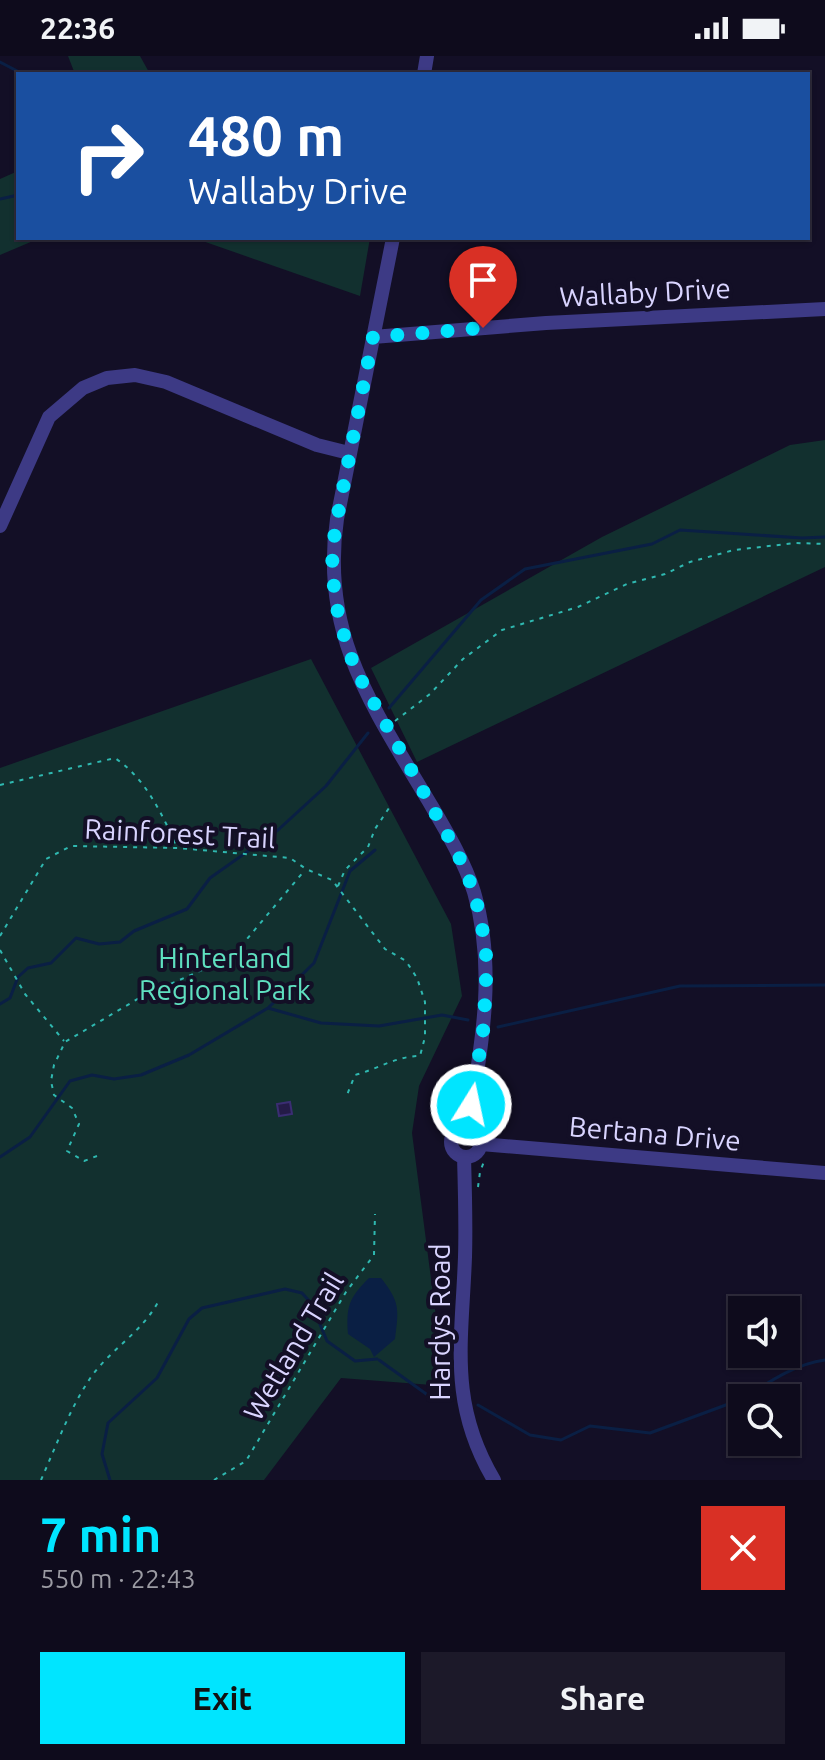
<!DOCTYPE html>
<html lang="en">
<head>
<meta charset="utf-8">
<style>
	body { margin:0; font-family:Ubuntu,sans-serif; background:#1c1929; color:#f1f3f6; height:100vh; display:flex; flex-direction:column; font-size:30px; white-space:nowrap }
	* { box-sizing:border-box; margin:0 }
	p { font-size:26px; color:#9b9ba3 }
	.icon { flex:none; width:44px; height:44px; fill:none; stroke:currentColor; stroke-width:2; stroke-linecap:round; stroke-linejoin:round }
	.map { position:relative; height:1424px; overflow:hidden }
	.details { display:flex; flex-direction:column; background:#0e0b1c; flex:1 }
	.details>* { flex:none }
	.top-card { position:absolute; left:16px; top:16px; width:794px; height:168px; border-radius:0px; box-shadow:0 2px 6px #0004,0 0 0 2px #2e2b3b; background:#1a4fa0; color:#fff; overflow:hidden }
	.tools { position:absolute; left:728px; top:1240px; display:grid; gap:16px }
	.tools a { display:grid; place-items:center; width:72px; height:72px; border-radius:0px; background:#0e0b1c; box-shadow:0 2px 6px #0004,0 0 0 2px #2e2b3b; font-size:40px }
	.pin { position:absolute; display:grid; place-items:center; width:68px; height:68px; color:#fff; margin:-82px -34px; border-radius:50% 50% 50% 0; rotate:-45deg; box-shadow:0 0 8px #0007 }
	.pin .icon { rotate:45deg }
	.me { position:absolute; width:88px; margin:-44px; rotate:10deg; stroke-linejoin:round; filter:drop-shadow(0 0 6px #0008) }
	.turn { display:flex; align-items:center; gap:28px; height:168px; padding:0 40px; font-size:36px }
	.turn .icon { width:104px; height:104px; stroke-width:2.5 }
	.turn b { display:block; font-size:56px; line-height:68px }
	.round { display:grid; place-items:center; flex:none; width:84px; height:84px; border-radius:0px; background:#1c1929 }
	.summary { display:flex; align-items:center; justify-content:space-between; height:136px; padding:0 40px }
	h1 { font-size:48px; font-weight:700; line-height:60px; color:#00e5ff }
	.action { display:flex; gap:16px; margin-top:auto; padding:16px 40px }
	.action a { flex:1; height:92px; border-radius:0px; background:#00e5ff; color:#111; font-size:32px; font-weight:700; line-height:92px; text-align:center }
	.action a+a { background:#1c1929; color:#f1f3f6 }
	.status { display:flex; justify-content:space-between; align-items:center; height:56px; padding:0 40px; background:#0e0b1c; direction:ltr }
	.status svg { height:22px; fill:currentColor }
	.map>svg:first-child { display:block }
	.green { fill:#12302f }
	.water { fill:#0a1f44 }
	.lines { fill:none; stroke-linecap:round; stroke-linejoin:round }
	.stream { stroke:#0a1f44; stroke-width:3 }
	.building { fill:#241b47; stroke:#3b2d73; stroke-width:2 }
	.path { stroke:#2fb8b0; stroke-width:2; stroke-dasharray:4 6; stroke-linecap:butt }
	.minor { stroke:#3d3a85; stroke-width:14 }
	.route { stroke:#00e5ff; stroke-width:14; stroke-dasharray:0 25.2 }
	.labels { text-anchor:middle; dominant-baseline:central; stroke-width:8; stroke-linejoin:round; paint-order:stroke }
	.street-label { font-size:28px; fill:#d9d4ff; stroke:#130f26 }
	.park-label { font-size:28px; fill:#5fe0c0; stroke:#130f26 }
</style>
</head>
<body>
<div class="status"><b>22:36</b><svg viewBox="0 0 49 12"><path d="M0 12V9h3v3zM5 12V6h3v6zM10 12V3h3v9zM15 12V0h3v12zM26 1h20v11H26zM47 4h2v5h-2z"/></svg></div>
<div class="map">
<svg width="825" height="1424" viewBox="0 0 825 1424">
	<rect width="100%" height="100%" fill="#130f26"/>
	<path class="green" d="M 68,0 L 140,0 L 150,18 L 75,18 Z
		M 18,115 L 18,182 L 40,182 L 0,199 L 0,123 Z
		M 194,182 L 370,182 L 360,240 Z
		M 825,384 L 825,511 L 417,706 L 371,612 L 602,481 L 790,389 Z
		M 311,603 L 451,868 L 462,940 L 419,1030 L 412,1077 L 445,1330 L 341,1322 L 264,1424 L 0,1424 L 0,712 Z"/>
	<path class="water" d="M 369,1222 L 381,1222 C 400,1246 399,1253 395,1283 L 374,1301 L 370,1293 L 348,1278 C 346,1250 349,1242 369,1222 Z"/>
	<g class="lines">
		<path class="stream" d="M 0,6 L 23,18
			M 0,143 L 18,139
			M 389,652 L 481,544 L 525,513 L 652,488 L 680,474 L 802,482 L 825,481
			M 0,948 L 10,942 L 18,921 L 28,912 L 51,907 L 76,882 L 99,888 L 120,886 L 134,875 L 187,853 L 210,822 L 278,774 L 326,730 L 368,677
			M 268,952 L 321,967 L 379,970 L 442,959 L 468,964
			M 498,971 L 680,930 L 825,929
			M 0,1101 L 30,1081 L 70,1025 L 92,1019 L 114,1023 L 141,1019 L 189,999 L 268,952 L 314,907 L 350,815 L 375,794
			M 379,1304 L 429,1340 L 443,1344
			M 744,1342 C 769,1326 795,1308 825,1304
			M 478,1349 L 530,1379 L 561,1384 L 590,1370 L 650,1377 L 742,1343
			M 110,1424 L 102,1398 L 108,1367 L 157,1322 L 189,1263 L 202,1252 L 285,1233 L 302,1237 L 311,1247 L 327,1285 L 355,1305 L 377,1303"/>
	</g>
	<path class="building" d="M 290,1046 L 292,1058 L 279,1060 L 277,1048 Z"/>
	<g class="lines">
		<path class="path" d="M 395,665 L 430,638 L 463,603 L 502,574 L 578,551 L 627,528 L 665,518 L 690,506 L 734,494 L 796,487 L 825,488
			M 0,729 L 115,702 C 146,723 162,758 177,791
			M 338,830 L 345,814 L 368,791 L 375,773 L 389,752
			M 0,880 L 46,803 L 71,790 L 178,792 L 290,802 L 306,813 L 332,824 L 385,893 L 406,905 L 417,922 L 425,946 L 425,981 L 420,1000 C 396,1000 378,1013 355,1019 L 347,1039
			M 0,894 L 25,938 L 64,985
			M 484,1056 L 484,1070 L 489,1076
			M 97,1100 L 84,1105 L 67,1095 L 79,1068 L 72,1052 L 54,1039 L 51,1025 L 54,1009 L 65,986 L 141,941 L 227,903 L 247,883 L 305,814
			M 478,1131 L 480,1116 L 485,1103
			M 41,1424 C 56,1390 70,1352 91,1321 C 111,1293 142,1276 158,1246
			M 214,1424 L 246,1405 L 346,1236 L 374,1199 L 375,1158"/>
		<path class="minor" d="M 424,18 L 427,0
			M 393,182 L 337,463 C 320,577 372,650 428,744 C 445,773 464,804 474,836 C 497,914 481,993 468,1071
			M 373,281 L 546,267 L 825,253
			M 0,470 L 49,361 L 83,332 L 107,322 L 135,319 L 166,326 L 317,389 L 349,397
			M451 1086a15 15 0 1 1 30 0a15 15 0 1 1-30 0Z
			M 481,1088 L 825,1117
			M 464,1101 C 465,1134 466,1168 465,1201 C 462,1285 448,1347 494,1424"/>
	</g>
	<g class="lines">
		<path class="route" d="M 471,1049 L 483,976 L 486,930 L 486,897 L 481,864 L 473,833 L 457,796 L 355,613 L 339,564 L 333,524 L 332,495 L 337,463 L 373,281 L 483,272"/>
	</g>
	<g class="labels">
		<g class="street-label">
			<text transform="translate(645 236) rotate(-3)">Wallaby Drive</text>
			<text transform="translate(180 777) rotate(3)">Rainforest Trail</text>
			<text transform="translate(655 1077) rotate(5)">Bertana Drive</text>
			<text transform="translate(439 1266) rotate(-90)">Hardys Road</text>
			<text transform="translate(293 1290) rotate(-59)">Wetland Trail</text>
		</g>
		<g class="park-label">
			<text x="225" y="901">Hinterland<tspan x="225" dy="32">Regional Park</tspan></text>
		</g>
	</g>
</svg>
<div class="tools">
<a><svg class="icon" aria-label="sound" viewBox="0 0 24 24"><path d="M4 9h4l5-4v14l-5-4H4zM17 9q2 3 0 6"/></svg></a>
<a><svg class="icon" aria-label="search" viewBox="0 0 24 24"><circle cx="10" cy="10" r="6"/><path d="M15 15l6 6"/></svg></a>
</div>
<div class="pin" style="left:483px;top:272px;background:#d93025"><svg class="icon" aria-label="arrive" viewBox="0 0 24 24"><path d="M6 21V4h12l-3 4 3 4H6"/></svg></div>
<svg class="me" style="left:471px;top:1049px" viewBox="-20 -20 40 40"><circle r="17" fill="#00e5ff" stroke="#fff" stroke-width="3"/><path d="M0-11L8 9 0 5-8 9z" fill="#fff"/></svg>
<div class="top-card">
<div class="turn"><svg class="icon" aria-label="right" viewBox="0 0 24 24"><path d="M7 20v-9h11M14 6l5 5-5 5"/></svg><div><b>480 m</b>Wallaby Drive</div></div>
</div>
</div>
<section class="details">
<div class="summary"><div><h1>7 min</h1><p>550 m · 22:43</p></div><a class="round" style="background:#d93025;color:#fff"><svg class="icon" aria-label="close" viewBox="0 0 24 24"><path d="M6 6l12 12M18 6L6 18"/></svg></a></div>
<div class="action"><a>Exit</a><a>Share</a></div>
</section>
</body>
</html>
